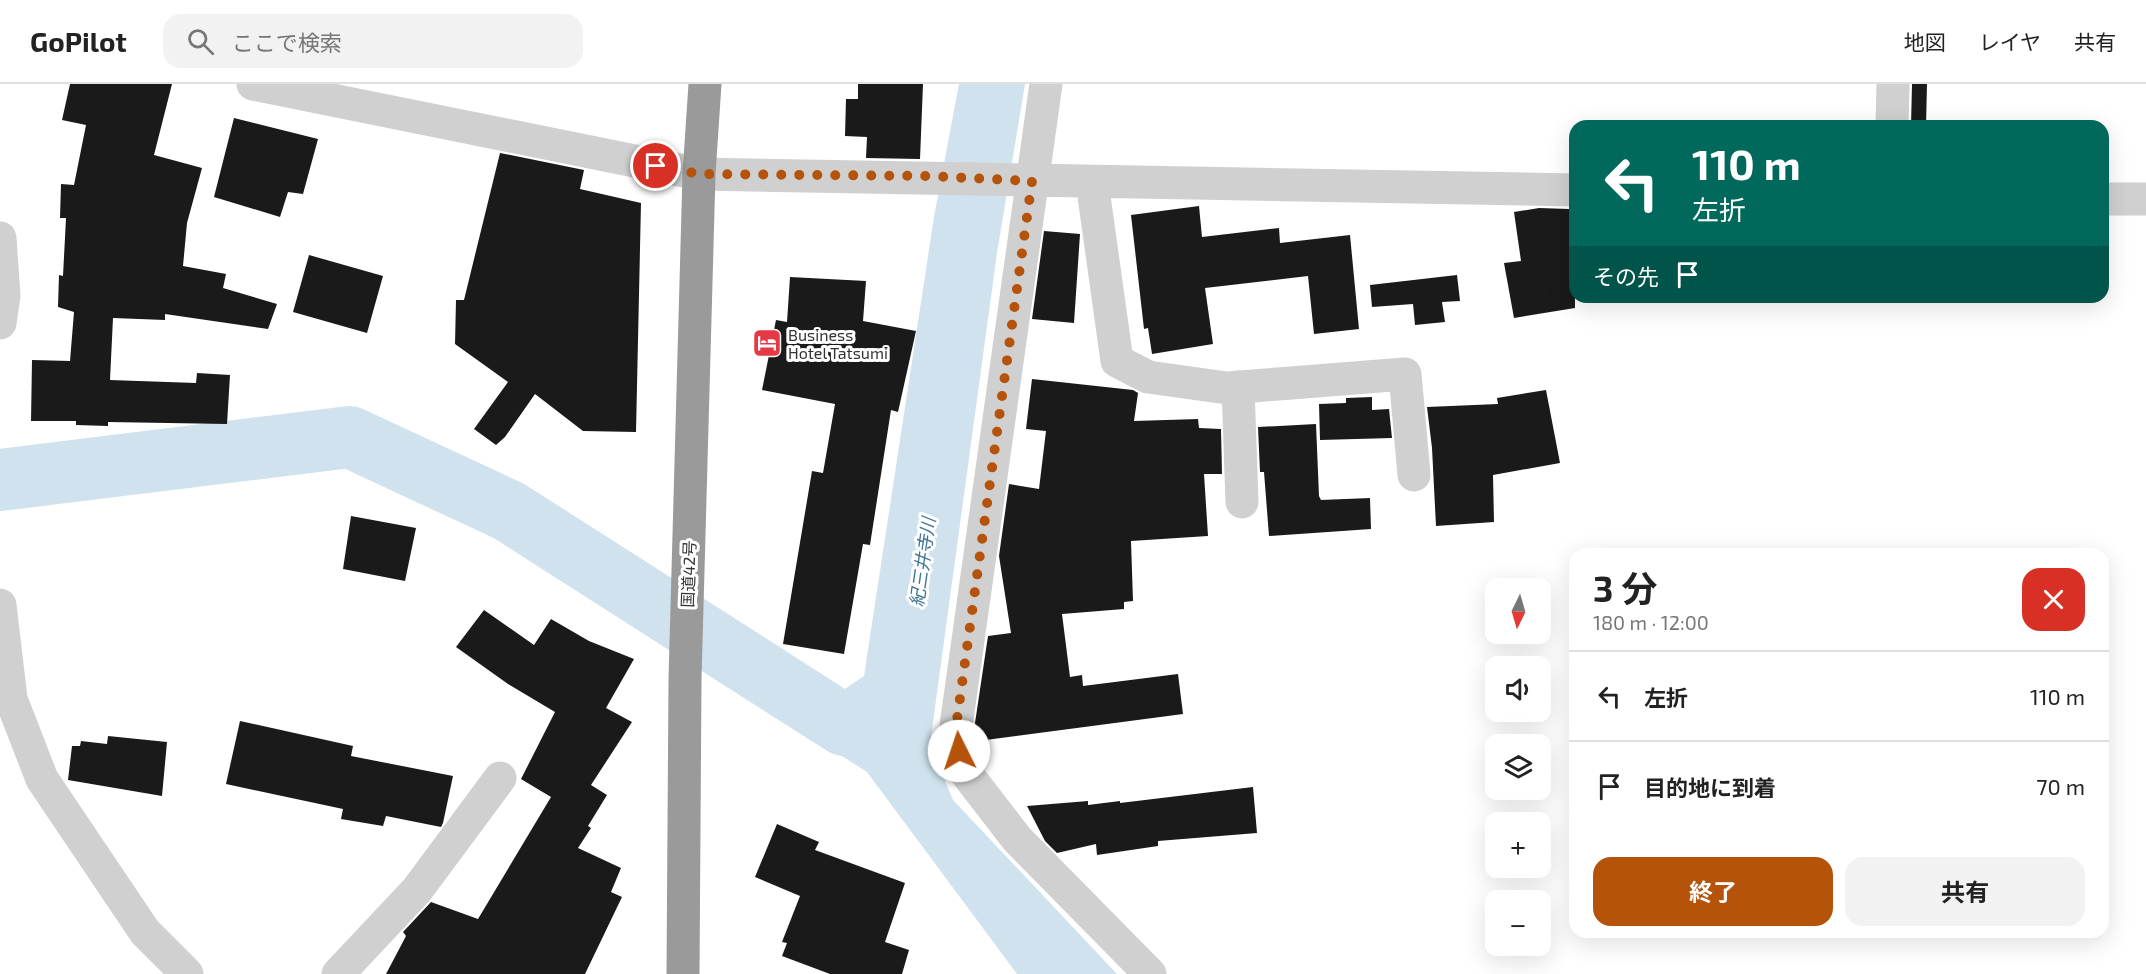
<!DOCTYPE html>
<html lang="ja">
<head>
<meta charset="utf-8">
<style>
	body { margin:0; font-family:"Exo 2","Noto Sans JP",sans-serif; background:#f2f2f2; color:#222; height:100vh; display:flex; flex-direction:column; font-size:22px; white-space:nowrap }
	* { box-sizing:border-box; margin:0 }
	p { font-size:20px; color:#767676 }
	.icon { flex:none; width:33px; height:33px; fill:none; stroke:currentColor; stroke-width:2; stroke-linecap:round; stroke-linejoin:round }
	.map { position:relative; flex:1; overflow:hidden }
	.panel { position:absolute; left:1569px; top:464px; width:540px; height:390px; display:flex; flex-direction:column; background:#fff; border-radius:18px; box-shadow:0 6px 24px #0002 }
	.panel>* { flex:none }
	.guide { position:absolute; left:1569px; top:36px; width:540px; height:183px; border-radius:18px; box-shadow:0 6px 24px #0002; background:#00695c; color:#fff; overflow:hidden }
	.needle { width:39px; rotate:185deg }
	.tools { position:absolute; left:1485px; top:494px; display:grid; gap:12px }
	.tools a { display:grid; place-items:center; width:66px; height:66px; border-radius:12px; background:#fff; box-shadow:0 6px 24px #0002; font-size:30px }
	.pin { position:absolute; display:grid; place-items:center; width:51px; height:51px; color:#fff; margin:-26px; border:3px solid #fff; border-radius:50%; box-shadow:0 2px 6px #0007 }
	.me { position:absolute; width:66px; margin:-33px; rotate:356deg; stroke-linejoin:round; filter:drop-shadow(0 0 4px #0008) }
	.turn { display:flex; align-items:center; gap:21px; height:126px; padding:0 24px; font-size:27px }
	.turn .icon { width:78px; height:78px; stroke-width:2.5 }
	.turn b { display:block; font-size:42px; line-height:51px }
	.then { display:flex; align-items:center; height:57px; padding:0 24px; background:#0003; gap:12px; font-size:22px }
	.round { display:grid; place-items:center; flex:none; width:63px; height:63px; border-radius:18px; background:#f2f2f2 }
	.headline { display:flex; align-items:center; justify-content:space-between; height:102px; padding:0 24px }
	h1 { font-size:36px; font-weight:700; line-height:45px }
	.primary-button { display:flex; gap:12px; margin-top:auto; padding:12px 24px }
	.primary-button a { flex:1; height:69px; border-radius:18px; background:#b45309; color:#fff; font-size:24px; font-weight:700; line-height:69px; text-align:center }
	.primary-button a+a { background:#f2f2f2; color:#222 }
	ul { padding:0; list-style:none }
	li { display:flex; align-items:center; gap:18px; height:90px; padding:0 24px; border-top:2px solid #e0e0e0 }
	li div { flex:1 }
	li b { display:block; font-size:22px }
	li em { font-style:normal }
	header { display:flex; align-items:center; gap:36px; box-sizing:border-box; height:84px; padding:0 30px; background:#fff; border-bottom:2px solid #e0e0e0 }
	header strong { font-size:28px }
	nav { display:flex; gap:33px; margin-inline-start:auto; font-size:21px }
	.search { width:420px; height:54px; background:#f2f2f2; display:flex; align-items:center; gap:15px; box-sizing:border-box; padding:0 21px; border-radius:18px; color:#767676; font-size:22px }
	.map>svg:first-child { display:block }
	.water { fill:#cfe2ee }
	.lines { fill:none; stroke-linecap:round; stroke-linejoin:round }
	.river { stroke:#cfe2ee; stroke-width:62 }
	.building { fill:#1a1a1a }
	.minor { stroke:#d0d0d0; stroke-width:33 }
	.highway { stroke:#9a9a9a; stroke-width:33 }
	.route { stroke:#b45309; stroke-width:10; stroke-dasharray:0 18 }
	.labels { text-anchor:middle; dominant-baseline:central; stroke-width:6; stroke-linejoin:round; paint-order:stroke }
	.poi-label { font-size:16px; fill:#333; stroke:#fff; text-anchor:start }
	.street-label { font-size:16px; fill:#333; stroke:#fff }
	.water-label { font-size:18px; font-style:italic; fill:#3f7597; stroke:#fff }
</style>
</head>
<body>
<header>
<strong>GoPilot</strong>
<div class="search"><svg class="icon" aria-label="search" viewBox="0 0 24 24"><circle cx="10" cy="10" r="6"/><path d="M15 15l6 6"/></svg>ここで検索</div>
<nav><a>地図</a><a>レイヤ</a><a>共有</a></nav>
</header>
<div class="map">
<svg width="2146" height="890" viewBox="0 0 2146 890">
	<rect width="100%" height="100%" fill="#fff"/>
	<path class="water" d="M 959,0 L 1025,0 L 997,169 L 930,660 L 953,716 L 1117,890 L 1017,890 L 867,688 L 765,623 L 781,575 L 842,607 L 864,592 L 934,133 Z"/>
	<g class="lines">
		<path class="river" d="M 0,396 L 350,353 L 509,427 L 844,641"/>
	</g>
	<path class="building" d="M 70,0 L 172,0 L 154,71 L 202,84 L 187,139 L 183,182 L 226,190 L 223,204 L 277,220 L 268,245 L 165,230 L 165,236 L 113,234 L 110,296 L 196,299 L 197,289 L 230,291 L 227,340 L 108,338 L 108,342 L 76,341 L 76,337 L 31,337 L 32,276 L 70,277 L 74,228 L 58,223 L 59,191 L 63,192 L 66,134 L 60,134 L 61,100 L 74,101 L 86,41 L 62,36 Z
		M 858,0 L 923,0 L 920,75 L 866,74 L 867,53 L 845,52 L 846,15 L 858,15 Z
		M 1912,0 L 1927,0 L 1926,42 L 1911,42 Z
		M 234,34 L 318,55 L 303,110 L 288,108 L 280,133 L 214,113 Z
		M 500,69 L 584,86 L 580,105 L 641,119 L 636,348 L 583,347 L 535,310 L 505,353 L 496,361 L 474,345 L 508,298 L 455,260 L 456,216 L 464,216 Z
		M 1199,122 L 1202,153 L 1279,144 L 1280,159 L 1350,151 L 1359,245 L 1314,250 L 1308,192 L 1205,204 L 1213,260 L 1152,270 L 1148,244 L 1144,245 L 1131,131 Z
		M 1539,124 L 1569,125 L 1575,131 L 1575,224 L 1514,234 L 1504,179 L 1521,177 L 1514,128 Z
		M 1044,147 L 1080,150 L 1074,239 L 1032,235 Z
		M 309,171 L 383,192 L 367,249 L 293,228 Z
		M 1457,191 L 1460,217 L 1442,218 L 1445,238 L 1415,241 L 1413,220 L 1372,223 L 1370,201 Z
		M 790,193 L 866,197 L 863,237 L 916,247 L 898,328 L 891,326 L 870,461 L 863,460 L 844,570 L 783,560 L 812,387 L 823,389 L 835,320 L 762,306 L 776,236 L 787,238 Z
		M 1032,295 L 1133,306 L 1138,309 L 1134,337 L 1198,335 L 1199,344 L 1221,345 L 1222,390 L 1204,390 L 1208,452 L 1131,457 L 1133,517 L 1124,518 L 1124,525 L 1062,530 L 1070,593 L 1082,591 L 1083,602 L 1178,590 L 1183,630 L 978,657 L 975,639 L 988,552 L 1011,549 L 999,472 L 1009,400 L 1039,405 L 1046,347 L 1026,345 Z
		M 1546,306 L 1560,379 L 1493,391 L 1494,438 L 1436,442 L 1432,364 L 1427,323 L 1498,320 L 1497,314 Z
		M 1372,313 L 1372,326 L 1389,325 L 1392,354 L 1320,356 L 1319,320 L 1346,319 L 1346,314 Z
		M 1316,340 L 1319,412 L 1321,416 L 1370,414 L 1371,445 L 1269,452 L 1264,388 L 1260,388 L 1258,343 Z
		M 351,432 L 416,444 L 405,497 L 343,485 Z
		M 484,526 L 534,561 L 551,535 L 589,557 L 634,575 L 606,624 L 632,638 L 591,701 L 607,711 L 588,742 L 591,744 L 578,764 L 621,784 L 611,808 L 622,813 L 585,890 L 386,890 L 406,852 L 403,848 L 431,818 L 478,835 L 551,713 L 521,695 L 555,628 L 508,600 L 456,563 Z
		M 240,637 L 353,662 L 351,672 L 453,692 L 443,739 L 441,743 L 386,732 L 383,742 L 341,735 L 343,725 L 226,700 Z
		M 108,652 L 167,658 L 162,712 L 68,696 L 72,662 L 80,662 L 81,657 L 107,660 Z
		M 1253,703 L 1257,749 L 1158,757 L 1158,762 L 1097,771 L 1096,760 L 1057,769 L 1045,757 L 1027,722 L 1088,717 L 1088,721 L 1120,717 L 1120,719 Z
		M 777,740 L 819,758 L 815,766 L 905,799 L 885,858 L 909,866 L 902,890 L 830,890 L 782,872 L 787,859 L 782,858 L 800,812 L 755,793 Z"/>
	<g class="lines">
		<path class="minor" d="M 253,0 L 699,90 L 1575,106
			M 1046,0 L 955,649 L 963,685 L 1017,755 L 1150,890
			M 1892,42 L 1893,0
			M 1092,98 L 1117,277 L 1148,293 L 1227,304 L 1405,290 L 1414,391
			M 2103,115 L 2146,115
			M 0,154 L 4,212 L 0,239
			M 1238,303 L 1242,418
			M 0,521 L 11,615 L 42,695 L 145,848 L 187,890
			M 338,890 L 417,806 L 500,694"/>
		<path class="highway" d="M 683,890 L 685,595 L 699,90 L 705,0"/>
	</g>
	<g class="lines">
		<path class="route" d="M 656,82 L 699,90 L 927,92 L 1032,97 L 955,650 L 959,667"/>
	</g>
	<defs>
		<g id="hotel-square" transform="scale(1.5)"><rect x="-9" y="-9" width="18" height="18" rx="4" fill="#e63946" stroke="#fff"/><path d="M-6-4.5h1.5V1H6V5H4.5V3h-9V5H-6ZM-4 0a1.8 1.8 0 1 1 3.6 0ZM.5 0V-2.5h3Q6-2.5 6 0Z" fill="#fff"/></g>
	</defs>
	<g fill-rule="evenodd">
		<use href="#hotel-square" x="767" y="259"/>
	</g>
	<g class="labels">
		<g class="poi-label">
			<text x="788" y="250">Business<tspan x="788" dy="18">Hotel Tatsumi</tspan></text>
		</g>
		<g class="street-label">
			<text transform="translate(688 490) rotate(-88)">国道42号</text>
		</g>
		<g class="water-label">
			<text transform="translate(922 478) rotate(-82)">紀三井寺川</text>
		</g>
	</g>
</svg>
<div class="tools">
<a><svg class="needle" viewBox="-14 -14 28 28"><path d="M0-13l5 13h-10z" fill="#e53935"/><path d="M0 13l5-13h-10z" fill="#767676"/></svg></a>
<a><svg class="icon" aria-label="sound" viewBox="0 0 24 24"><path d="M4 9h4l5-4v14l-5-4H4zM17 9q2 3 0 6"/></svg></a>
<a><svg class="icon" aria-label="layers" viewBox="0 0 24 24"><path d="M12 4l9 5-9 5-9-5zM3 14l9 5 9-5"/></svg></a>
<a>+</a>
<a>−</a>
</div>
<div class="pin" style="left:656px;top:82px;background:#d93025"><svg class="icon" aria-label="arrive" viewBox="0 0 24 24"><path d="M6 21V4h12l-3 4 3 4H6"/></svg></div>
<svg class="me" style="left:959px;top:667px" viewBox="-20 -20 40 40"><circle r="19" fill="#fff"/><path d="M0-13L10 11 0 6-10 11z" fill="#b45309"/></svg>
<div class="guide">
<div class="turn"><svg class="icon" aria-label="left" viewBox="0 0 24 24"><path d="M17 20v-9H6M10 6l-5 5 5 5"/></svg><div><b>110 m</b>左折</div></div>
<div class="then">その先<svg class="icon" aria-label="arrive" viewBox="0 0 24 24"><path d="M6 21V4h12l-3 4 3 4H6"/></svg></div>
</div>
<section class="panel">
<div class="headline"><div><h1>3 分</h1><p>180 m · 12:00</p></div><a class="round" style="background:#d93025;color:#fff"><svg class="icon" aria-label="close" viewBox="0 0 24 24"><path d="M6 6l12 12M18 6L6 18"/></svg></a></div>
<ul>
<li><svg class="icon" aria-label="left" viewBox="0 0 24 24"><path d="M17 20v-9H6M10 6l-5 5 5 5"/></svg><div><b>左折</b></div><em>110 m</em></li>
<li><svg class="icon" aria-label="arrive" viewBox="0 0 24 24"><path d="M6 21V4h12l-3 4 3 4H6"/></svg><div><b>目的地に到着</b></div><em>70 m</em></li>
</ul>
<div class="primary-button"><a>終了</a><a>共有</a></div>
</section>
</div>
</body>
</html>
